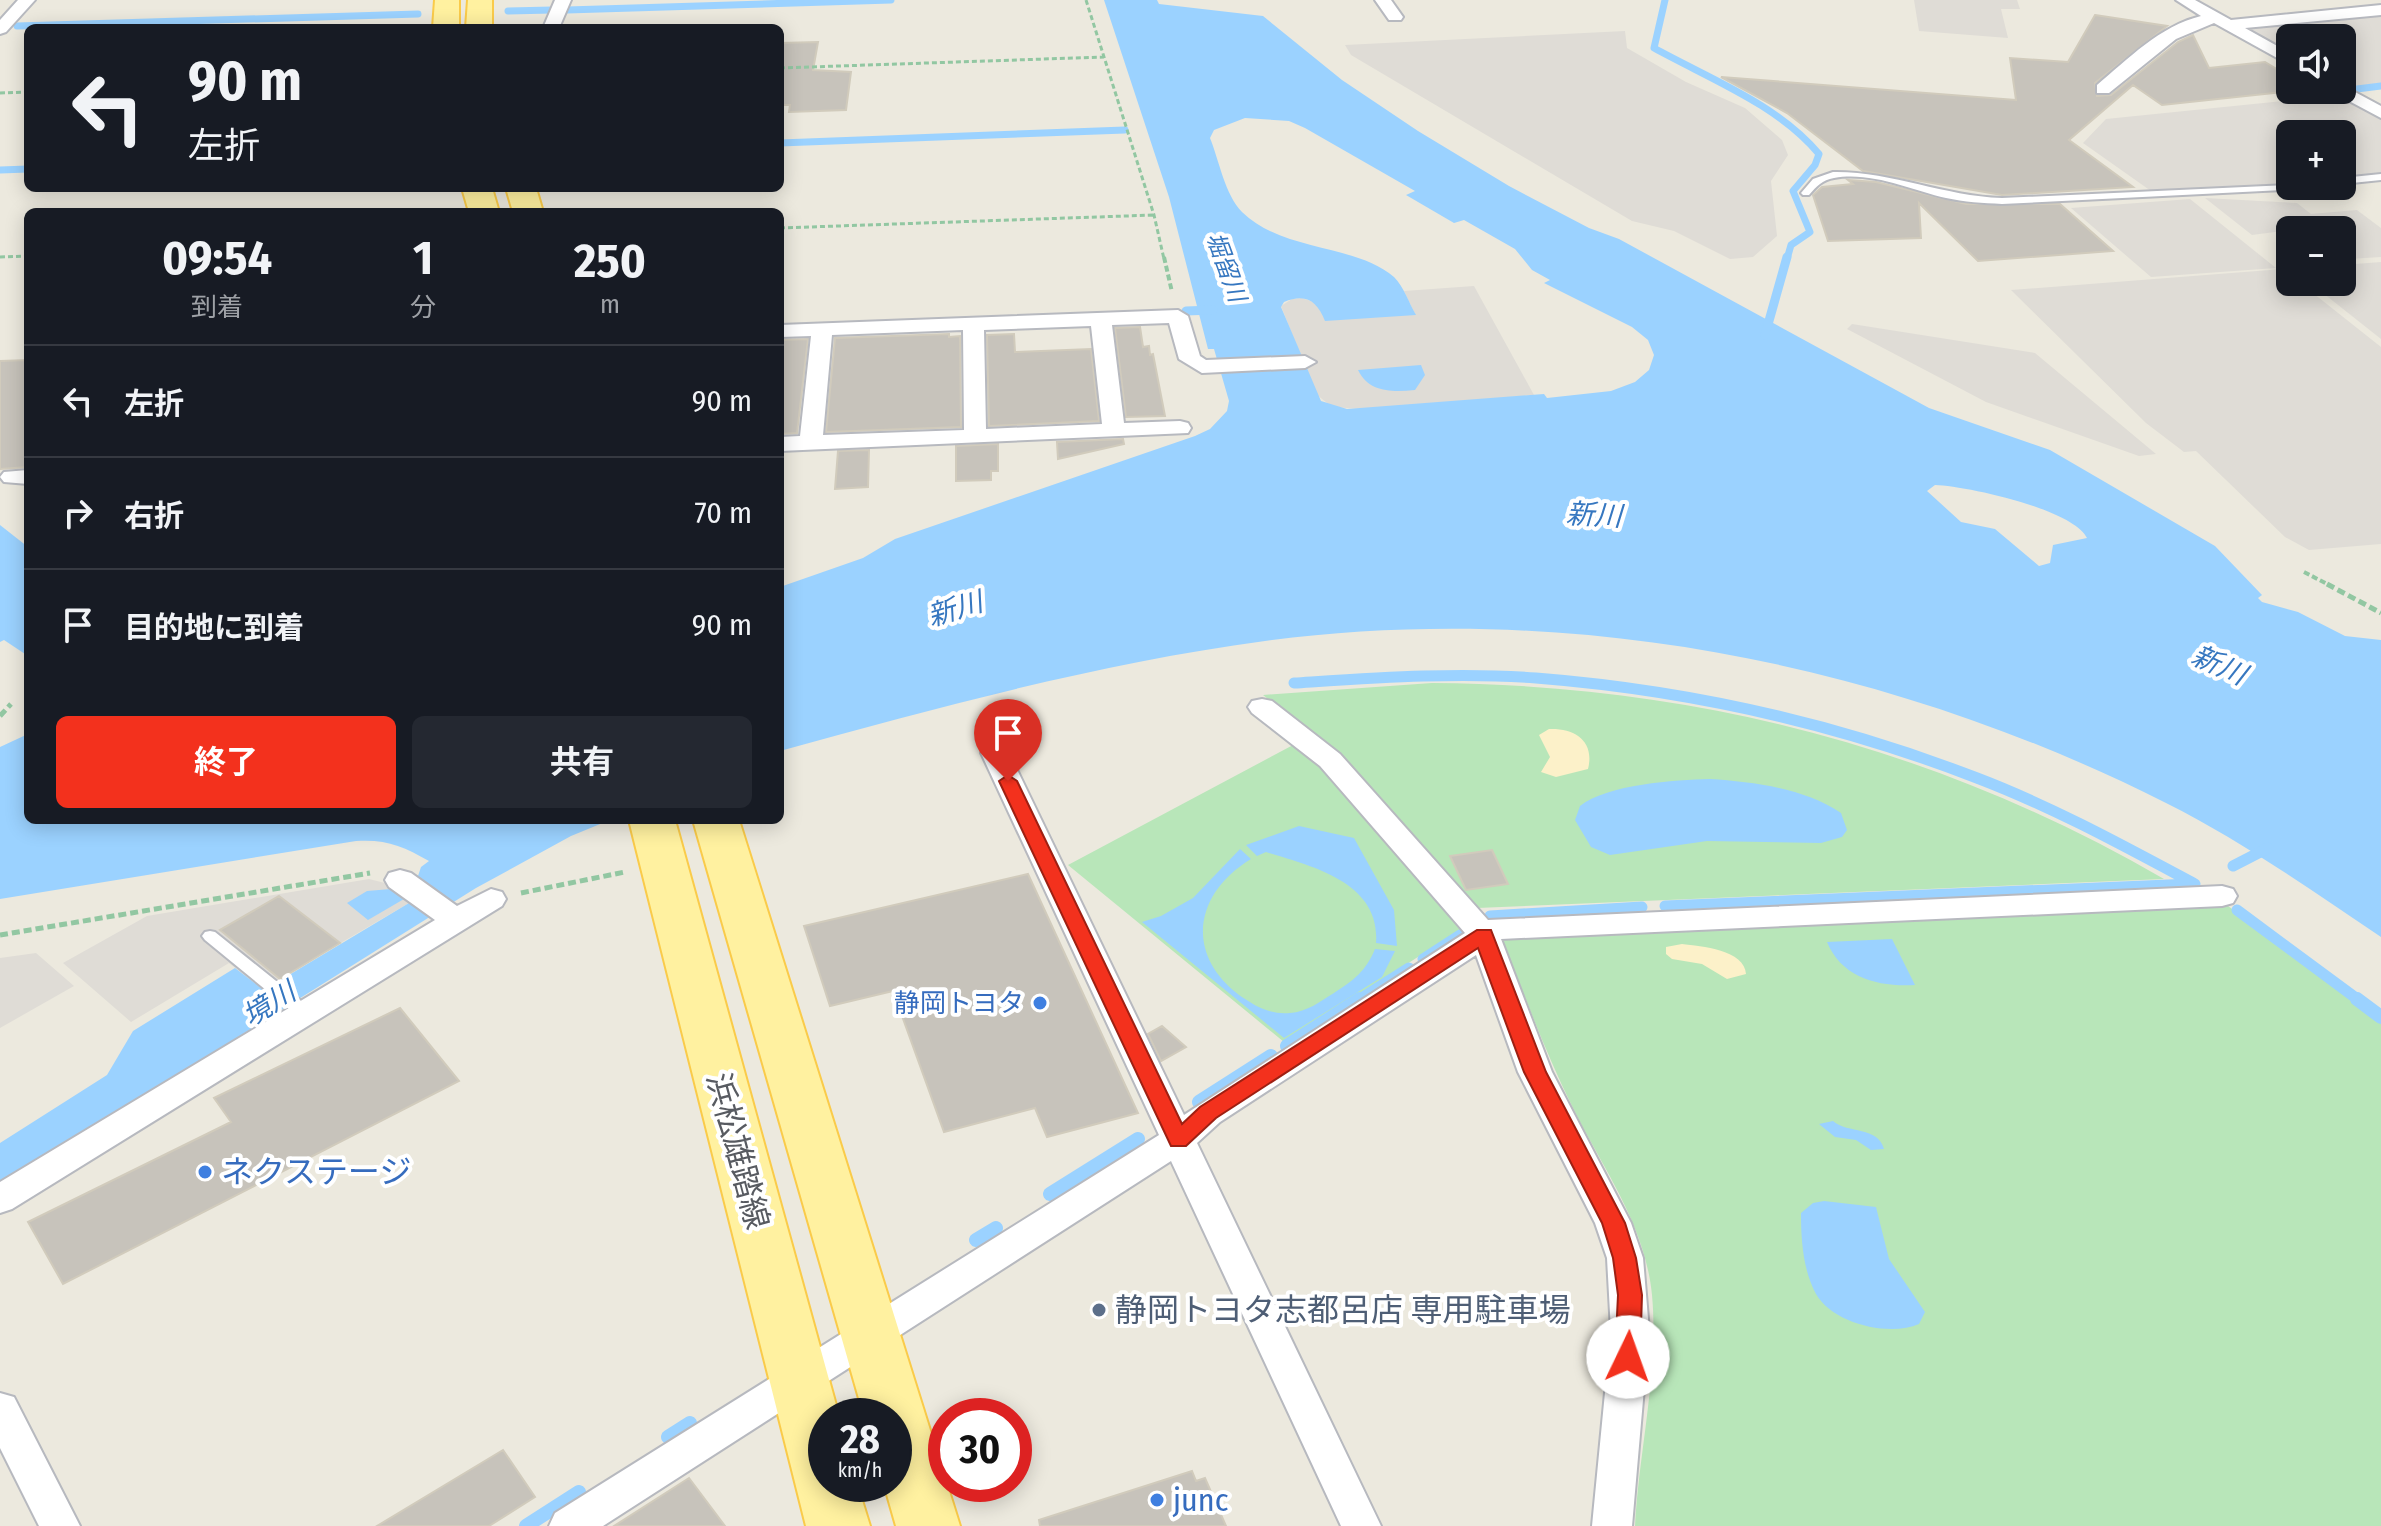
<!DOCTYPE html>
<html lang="ja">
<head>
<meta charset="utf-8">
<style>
	body { margin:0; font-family:"Fira Sans Condensed","Noto Sans JP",sans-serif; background:#242831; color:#f1f3f6; height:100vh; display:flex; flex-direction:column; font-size:30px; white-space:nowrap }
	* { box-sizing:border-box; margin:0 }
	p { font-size:26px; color:#9ea1a6 }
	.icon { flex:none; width:44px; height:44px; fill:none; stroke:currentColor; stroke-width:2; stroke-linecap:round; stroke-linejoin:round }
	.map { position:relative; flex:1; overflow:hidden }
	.panel { position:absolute; left:24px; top:208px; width:760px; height:616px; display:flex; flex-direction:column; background:#171b24; border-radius:12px; box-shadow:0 4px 20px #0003 }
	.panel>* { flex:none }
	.banner { position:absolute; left:24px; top:24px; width:760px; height:168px; border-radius:12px; box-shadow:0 4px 20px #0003; background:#171b24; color:#f1f3f6; overflow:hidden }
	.controls { position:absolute; left:2276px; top:24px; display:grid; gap:16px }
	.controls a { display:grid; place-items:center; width:80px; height:80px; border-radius:12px; background:#171b24; box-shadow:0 4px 20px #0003; font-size:40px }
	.speed { position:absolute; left:808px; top:1398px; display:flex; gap:16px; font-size:40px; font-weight:700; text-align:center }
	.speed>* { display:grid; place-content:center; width:104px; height:104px; border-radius:50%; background:#171b24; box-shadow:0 4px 20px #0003; line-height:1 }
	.speed small { font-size:20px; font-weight:400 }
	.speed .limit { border:12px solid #d22; background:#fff; color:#111 }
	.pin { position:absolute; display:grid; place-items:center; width:68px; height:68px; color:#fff; margin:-82px -34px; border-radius:50% 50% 50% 0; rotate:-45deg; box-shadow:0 0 8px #0007 }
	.pin .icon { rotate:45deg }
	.me { position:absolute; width:88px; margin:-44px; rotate:3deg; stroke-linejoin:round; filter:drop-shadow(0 0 6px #0008) }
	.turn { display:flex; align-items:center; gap:28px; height:168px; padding:0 32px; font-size:36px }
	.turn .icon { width:104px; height:104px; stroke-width:2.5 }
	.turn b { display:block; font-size:56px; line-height:68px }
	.eta { display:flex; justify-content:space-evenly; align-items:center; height:136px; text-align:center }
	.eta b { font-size:48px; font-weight:700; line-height:56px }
	.button { display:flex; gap:16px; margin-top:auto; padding:16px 32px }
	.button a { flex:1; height:92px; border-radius:12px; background:#f3311d; color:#fff; font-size:32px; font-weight:700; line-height:92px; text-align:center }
	.button a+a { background:#242831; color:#f1f3f6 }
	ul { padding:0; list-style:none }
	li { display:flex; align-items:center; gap:24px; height:112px; padding:0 32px; border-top:2px solid #363941 }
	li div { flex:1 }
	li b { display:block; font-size:30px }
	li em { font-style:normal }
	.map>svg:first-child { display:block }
	.industrial { fill:#dfdcd6 }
	.green { fill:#b8e6b9 }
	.sand { fill:#fcf1c9 }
	.water { fill:#9bd2ff; fill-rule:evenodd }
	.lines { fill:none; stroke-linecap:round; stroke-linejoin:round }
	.stream-far3 { stroke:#9bd2ff; stroke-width:7 }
	.stream-far2 { stroke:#9bd2ff; stroke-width:9 }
	.stream-far1 { stroke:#9bd2ff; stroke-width:11 }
	.stream { stroke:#9bd2ff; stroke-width:14 }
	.building { fill:#c7c3bb; stroke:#d1cbbc; stroke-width:2 }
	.service-casing { stroke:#b7b9bf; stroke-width:4 }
	.minor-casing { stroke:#b7b9bf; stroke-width:4 }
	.primary-casing { stroke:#facb4a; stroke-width:4 }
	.path-far2 { stroke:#92c7a2; stroke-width:3; stroke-dasharray:5 3; stroke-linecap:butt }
	.path-far1 { stroke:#92c7a2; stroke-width:4; stroke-dasharray:6 3; stroke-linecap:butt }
	.path { stroke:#92c7a2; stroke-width:5; stroke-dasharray:8 4; stroke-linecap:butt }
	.service { fill:#fff; fill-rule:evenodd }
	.minor { fill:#fff; fill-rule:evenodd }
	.primary { fill:#fff1a0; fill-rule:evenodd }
	.route { fill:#f3311d; stroke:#9e2013; stroke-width:2 }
	.shop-dot { fill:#3f7fe0; stroke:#fff; stroke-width:3 }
	.service-dot { fill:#5c6f8a; stroke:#fff; stroke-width:3 }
	.labels { text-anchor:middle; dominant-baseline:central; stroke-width:8; stroke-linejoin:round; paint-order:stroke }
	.far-water-label { font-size:24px; font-style:italic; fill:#3677c0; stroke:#fff }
	.shop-label { font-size:26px; fill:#366cbe; stroke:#fff; text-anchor:end }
	.water-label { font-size:28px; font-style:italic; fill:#3677c0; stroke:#fff }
	.near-street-label { font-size:32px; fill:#585b61; stroke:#fff }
	.near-shop-label { font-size:32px; fill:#366cbe; stroke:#fff; text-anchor:start }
	.near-service-label { font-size:32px; fill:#4e5e75; stroke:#fff; text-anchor:start }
</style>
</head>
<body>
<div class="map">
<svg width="2381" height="1526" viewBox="0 0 2381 1526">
	<rect width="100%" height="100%" fill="#ece9de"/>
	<path class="industrial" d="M 1914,0 L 2017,0 L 2020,9 L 2001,9 L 2008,38 L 1919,31 Z
		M 2381,15 L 2381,85 L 2352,88 L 2342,82 L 2342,38 L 2290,38 L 2290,53 L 2246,28 Z
		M 1625,31 L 1627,48 L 1686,82 L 1745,108 L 1782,140 L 1788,155 L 1771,181 L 1777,236 L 1753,257 L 1730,259 L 1674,231 L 1632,221 L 1351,55 L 1345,45 Z
		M 2343,95 L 2381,117 L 2381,173 L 2342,177 L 2342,134 L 2290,134 L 2290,184 L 2151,191 L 2083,143 L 2106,119 Z
		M 2205,198 L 2297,203 L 2311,214 L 2357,210 L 2381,228 L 2381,257 L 2349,259 L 2342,254 L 2342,230 L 2290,230 L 2252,235 Z
		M 2190,199 L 2276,268 L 2151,277 L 2071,208 Z
		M 2381,262 L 2381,339 L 2309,282 L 2342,282 L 2342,265 Z
		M 2283,269 L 2290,275 L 2290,282 L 2299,282 L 2381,347 L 2381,544 L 2309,550 L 2285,537 L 2196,451 L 2184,452 L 2146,423 L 2011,290 Z
		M 1474,286 L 1534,395 L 1362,409 L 1332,407 L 1316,394 L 1281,306 L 1292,299 L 1301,298 L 1318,303 L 1415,314 L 1404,291 Z
		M 1852,324 L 2035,353 L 2156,454 L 2139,456 L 1986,402 L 1847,329 Z
		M 369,879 L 393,885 L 411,898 L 409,903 L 262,989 L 229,963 L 131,1022 L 63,963 L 147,916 Z
		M 36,953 L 74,986 L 0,1028 L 0,958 Z"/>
	<path class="green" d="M 1432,683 C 1694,685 1936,747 2164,879 L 1477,908 L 1341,755 L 1263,695 Z
		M 1295,744 L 1347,794 L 1462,929 L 1284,1042 L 1068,865 Z
		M 2228,906 L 2381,1019 L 2381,1526 L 1635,1526 C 1639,1450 1659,1371 1652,1295 C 1645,1224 1603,1169 1572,1106 C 1545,1051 1524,995 1502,938 Z"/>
	<path class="sand" d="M 1549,729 C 1575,728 1595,741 1588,769 L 1556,777 L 1541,772 L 1550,757 L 1539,735 Z
		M 1682,944 C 1701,946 1745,950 1746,974 L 1727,979 L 1702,964 L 1672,959 L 1666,954 L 1666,947 Z"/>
	<path class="water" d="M 1104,0 L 1157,0 L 1159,4 L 1263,16 L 1342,80 L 1418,131 L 1509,186 L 1589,228 L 1619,239 L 1929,408 L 2050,450 L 2215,546 L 2262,595 L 2258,598 L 2262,602 L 2298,612 L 2345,636 L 2381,640 L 2381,937 C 2311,890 2242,841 2166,803 C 1891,664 1573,600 1265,641 C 1101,663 939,707 780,751 L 780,587 L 863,558 L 895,539 L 1195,436 L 1210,429 L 1227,411 L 1229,401 L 1214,349 L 1208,349 L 1169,197 ZM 1245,118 L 1289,121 L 1305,128 L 1415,191 L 1406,195 L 1454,223 L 1464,220 L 1515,249 L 1532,270 L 1550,280 L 1544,283 L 1632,327 L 1648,340 L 1654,355 L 1649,370 L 1635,382 L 1611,391 L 1547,398 L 1544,394 L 1347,409 L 1321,401 L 1281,307 L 1284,302 C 1306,293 1317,301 1325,321 L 1416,315 C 1409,303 1404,287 1394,277 C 1356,244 1283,252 1242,212 C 1225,195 1219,160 1210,138 L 1214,130 ZM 1935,485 C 1966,486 2073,509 2087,538 L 2053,545 L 2050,563 L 2039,566 L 1995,529 L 1961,522 L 1927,491 Z
		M 1421,365 L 1425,375 L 1415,390 C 1393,392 1369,393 1358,370 Z
		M 0,525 L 28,547 L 28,656 L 4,640 L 0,642 Z
		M 28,734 L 28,820 L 610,820 L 571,836 L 476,888 L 0,1186 L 0,1143 L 107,1075 L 133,1031 L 235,968 L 264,990 L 409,903 L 421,867 L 429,861 C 403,846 386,839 356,841 L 0,899 L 0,747 Z
		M 1710,779 C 1754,782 1804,788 1841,813 L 1847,830 L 1842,837 L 1821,843 L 1707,841 L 1610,855 L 1591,847 L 1575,820 L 1580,806 C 1608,784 1675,780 1710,779 Z
		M 1299,826 L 1354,838 L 1394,910 L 1397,946 L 1376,943 C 1381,882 1311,866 1266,852 L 1257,856 L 1246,845 Z
		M 1240,849 L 1251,859 C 1195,893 1184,953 1239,995 C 1255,1006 1270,1015 1290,1013 C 1307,1012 1321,1001 1334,993 C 1354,980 1366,971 1375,949 L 1395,951 L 1382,977 L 1284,1038 L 1142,922 L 1161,916 L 1193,898 Z
		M 391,889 L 404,899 L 368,920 L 347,903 L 367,891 Z
		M 1892,939 L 1915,985 C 1878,987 1842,978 1827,942 Z
		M 1833,1121 C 1848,1134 1878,1126 1884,1149 L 1871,1150 L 1856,1140 L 1835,1137 L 1819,1124 Z
		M 1824,1201 L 1876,1207 L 1889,1259 L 1925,1312 L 1919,1324 C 1890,1337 1833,1324 1816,1294 C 1803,1270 1801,1240 1801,1213 L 1813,1203 Z"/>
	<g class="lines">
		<path class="stream-far3" d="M 1665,0 L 1654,48 C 1710,79 1777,104 1819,154 L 1815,165 L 1793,191 L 1810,232 L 1791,245 L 1787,259
			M 567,10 L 891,0
			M 508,11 L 552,10
			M 17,26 L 418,14
			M 2349,90 L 2381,86
			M 780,143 L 1125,130
			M 0,170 L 28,169"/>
		<path class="stream-far2" d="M 1186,311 L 1213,310
			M 1765,335 L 1787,257"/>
		<path class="stream-far1" d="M 1294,683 C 1374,678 1455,672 1536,678 C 1688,690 1835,723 1977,778 C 2053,807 2124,846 2195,884
			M 2233,866 L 2268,848
			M 1665,906 L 2192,884
			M 2237,910 L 2360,1001
			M 1490,916 L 1642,907
			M 1423,959 L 1460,935
			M 1357,1001 L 1409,968"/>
		<path class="stream" d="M 2357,999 L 2381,1017
			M 1287,1046 L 1360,999
			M 1199,1102 L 1271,1056
			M 1050,1194 L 1138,1139
			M 976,1240 L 996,1228
			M 668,1437 L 690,1423
			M 526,1526 L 579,1492"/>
	</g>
	<path class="building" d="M 2095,15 L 2167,26 L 2095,83 L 2097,96 L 2111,95 L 2178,42 L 2193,35 L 2209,68 L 2265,62 L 2290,77 L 2290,90 L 2303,90 L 2162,105 L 2133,85 L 2069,140 L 2133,187 L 2002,195 L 1863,171 L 1787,113 L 1721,77 L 2016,100 L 2010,58 L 2068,62 Z
		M 818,42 L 813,70 L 851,72 L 846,110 L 789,112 L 790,105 L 780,105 L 780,43 Z
		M 1848,180 L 1876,182 L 1966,204 L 2060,204 L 2113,251 L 1978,261 L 1919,203 L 1921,238 L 1828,241 L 1813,195 L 1822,187 L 1853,184 Z
		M 1140,327 L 1143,347 L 1149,346 L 1150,355 L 1153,354 L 1165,416 L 1126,417 L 1115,328 Z
		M 949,334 L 949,337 L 960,336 L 961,427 L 826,432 L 835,338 Z
		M 1014,334 L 1015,352 L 1091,349 L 1099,421 L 989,426 L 987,335 Z
		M 808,339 L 797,433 L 780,434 L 780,340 Z
		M 28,360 L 28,467 L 0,469 L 0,361 Z
		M 1123,439 L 1124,444 L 1058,459 L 1057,442 Z
		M 998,444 L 998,471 L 991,471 L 991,480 L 956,481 L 956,446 Z
		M 869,450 L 868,487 L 835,489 L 838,451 Z
		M 1492,850 L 1508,884 L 1466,890 L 1450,856 Z
		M 1028,874 L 1138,1113 L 1047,1137 L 1035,1108 L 944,1132 L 893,991 L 830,1006 L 804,926 Z
		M 279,896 L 340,943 L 280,979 L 220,930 Z
		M 400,1008 L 459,1081 L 63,1284 L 28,1222 L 231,1122 L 214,1098 Z
		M 1162,1026 L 1186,1047 L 1161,1061 L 1148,1034 Z
		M 503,1450 L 535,1497 L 489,1526 L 377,1526 Z
		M 1192,1471 L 1196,1481 L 1205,1478 L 1226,1526 L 1040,1526 L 1039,1520 Z
		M 689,1478 L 725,1526 L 614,1526 Z"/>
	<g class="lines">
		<g class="service-casing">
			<path id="service" d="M 1833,172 C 1891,171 1943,196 2002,198 L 2290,185 L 2309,186 L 2304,189 L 2002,204 C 1983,203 1964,202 1946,198 C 1911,190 1871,171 1834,178 C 1822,180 1817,186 1809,195 L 1803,195 L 1801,193 L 1813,179 Z
				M 2381,174 L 2381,180 L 2342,184 L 2342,178 Z
				M 210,931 L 215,932 L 311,1009 L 313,1013 L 311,1017 L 299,1017 L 205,940 L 202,936 L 205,932 Z"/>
		</g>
		<g class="minor-casing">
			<path id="minor" d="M 18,0 L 35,0 L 6,32 L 0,34 L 0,20 Z
				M 555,0 L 571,0 L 559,28 L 543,28 Z
				M 1375,0 L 1391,0 L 1403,17 L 1401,20 L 1389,20 Z
				M 2176,0 L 2195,0 L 2231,20 L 2381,5 L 2381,15 L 2245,28 L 2290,53 L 2290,65 L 2214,23 L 2176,39 L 2109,93 L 2097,93 L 2097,85 C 2128,59 2160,26 2201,16 Z
				M 2342,85 L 2381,106 L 2381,118 L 2336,94 L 2333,90 L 2342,90 Z
				M 1178,310 L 1188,316 L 1200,356 L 1206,360 L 1305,356 L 1316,362 L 1305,368 L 1202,373 L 1179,359 L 1169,323 L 1112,325 L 1124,423 L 1180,421 L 1188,423 L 1191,428 L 1188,433 L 780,451 L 780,437 L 800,436 L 811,336 L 780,337 L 780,325 ZM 1091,326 L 1102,424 L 986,429 L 984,330 ZM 963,330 L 964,430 L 823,435 L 832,335 Z
				M 28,470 L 28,484 L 4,482 L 0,477 L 4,472 Z
				M 1262,699 L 1272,701 L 1340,754 L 1488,920 L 2222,886 L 2233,889 L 2237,896 L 2233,903 L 2222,906 L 1501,939 L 1552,1072 L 1631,1223 L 1643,1258 L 1649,1331 L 1632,1526 L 1592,1526 L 1611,1331 L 1607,1258 L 1595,1223 L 1518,1072 L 1476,955 L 1220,1122 L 1197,1143 L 1381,1526 L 1341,1526 L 1171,1161 L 603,1526 L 549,1526 L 555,1513 L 1159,1135 L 981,753 L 985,747 L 1005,747 L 1009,753 L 1184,1115 L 1465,933 L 1320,766 L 1252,713 L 1248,707 L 1252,701 Z
				M 400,870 L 411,873 L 457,906 L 491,889 L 502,892 L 506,899 L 502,906 L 12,1209 L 0,1213 L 0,1182 L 435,920 L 389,887 L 385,880 L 389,873 Z
				M 0,1393 L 14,1397 L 80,1526 L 39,1526 L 0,1448 Z"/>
		</g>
		<g class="primary-casing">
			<path id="primary" d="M 435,0 L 459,0 L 459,28 L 433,28 Z
				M 468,0 L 492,0 L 492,28 L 466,28 Z
				M 462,188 L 492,188 L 499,212 L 469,212 Z
				M 506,188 L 536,188 L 543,212 L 513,212 Z
				M 629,820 L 675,820 L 839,1416 L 826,1416 L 826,1484 L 857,1484 L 870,1526 L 806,1526 Z
				M 693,820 L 739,820 L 960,1526 L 896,1526 L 884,1484 L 894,1484 L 894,1416 L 864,1416 Z"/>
		</g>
		<path class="path-far2" d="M 1086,0 L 1154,215 L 1164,259
			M 780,68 L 1104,57
			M 0,93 L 28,92
			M 780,228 L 1154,215
			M 0,257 L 28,256"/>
		<path class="path-far1" d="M 1164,257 L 1172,292
			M 2304,572 L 2331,586"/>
		<path class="path" d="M 2327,584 L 2381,613
			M 0,716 L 11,704
			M 521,893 L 625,872
			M 0,935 L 370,873"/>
		<use href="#service" class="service"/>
		<use href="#minor" class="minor"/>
		<use href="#primary" class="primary"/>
	</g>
	<path class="route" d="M 1008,775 L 1017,781 L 1182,1124 L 1200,1107 L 1477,930 L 1491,930 L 1546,1072 L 1625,1223 L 1636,1258 L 1642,1295 L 1640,1357 L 1636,1364 L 1628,1367 L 1619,1364 L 1615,1357 L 1618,1295 L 1613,1258 L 1602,1223 L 1524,1072 L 1478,948 L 1216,1118 L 1186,1146 L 1171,1146 L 999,781 Z"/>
	<g class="shop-dot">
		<circle cx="1040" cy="1003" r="8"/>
		<circle cx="205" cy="1172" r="8"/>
		<circle cx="1157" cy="1500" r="8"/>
	</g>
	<circle class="service-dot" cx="1099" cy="1310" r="8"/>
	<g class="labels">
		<g class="far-water-label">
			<text transform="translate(1226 267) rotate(70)">堀留川</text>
		</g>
		<g class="shop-label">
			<text x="1024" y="1003">静岡トヨタ</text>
		</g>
		<g class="water-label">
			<text transform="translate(1594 515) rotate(3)">新川</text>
			<text transform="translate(955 609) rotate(-17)">新川</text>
			<text transform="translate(2219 665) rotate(24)">新川</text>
			<text transform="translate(269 1004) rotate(-32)">境川</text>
		</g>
		<g class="near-street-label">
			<text transform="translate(738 1151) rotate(75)">浜松雄踏線</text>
		</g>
		<g class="near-shop-label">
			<text x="221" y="1172">ネクステージ</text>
			<text x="1173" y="1500">junc</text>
		</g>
		<g class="near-service-label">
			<text x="1115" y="1310">静岡トヨタ志都呂店 専用駐車場</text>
		</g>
	</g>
</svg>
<div class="controls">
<a><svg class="icon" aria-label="sound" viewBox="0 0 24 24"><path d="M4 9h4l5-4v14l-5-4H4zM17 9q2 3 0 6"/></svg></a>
<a>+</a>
<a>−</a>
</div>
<div class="speed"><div>28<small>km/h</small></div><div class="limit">30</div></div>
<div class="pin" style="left:1008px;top:781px;background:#d93025"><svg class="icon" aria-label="arrive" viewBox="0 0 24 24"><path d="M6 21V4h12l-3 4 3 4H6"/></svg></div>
<svg class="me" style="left:1628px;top:1357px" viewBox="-20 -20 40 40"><circle r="19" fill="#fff"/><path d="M0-13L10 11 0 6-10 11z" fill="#f3311d"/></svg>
<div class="banner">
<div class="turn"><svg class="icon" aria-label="left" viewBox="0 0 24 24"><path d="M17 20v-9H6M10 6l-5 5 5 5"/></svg><div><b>90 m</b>左折</div></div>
</div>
<section class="panel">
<div class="eta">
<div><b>09:54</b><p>到着</p></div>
<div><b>1</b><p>分</p></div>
<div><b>250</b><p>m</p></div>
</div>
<ul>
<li><svg class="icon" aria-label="left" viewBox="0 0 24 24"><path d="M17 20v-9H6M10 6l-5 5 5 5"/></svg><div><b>左折</b></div><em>90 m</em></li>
<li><svg class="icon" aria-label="right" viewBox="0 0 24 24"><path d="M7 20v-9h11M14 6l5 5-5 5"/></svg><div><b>右折</b></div><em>70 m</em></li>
<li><svg class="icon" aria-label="arrive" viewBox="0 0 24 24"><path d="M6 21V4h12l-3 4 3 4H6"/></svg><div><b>目的地に到着</b></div><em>90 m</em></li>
</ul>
<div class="button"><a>終了</a><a>共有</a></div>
</section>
</div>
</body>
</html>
